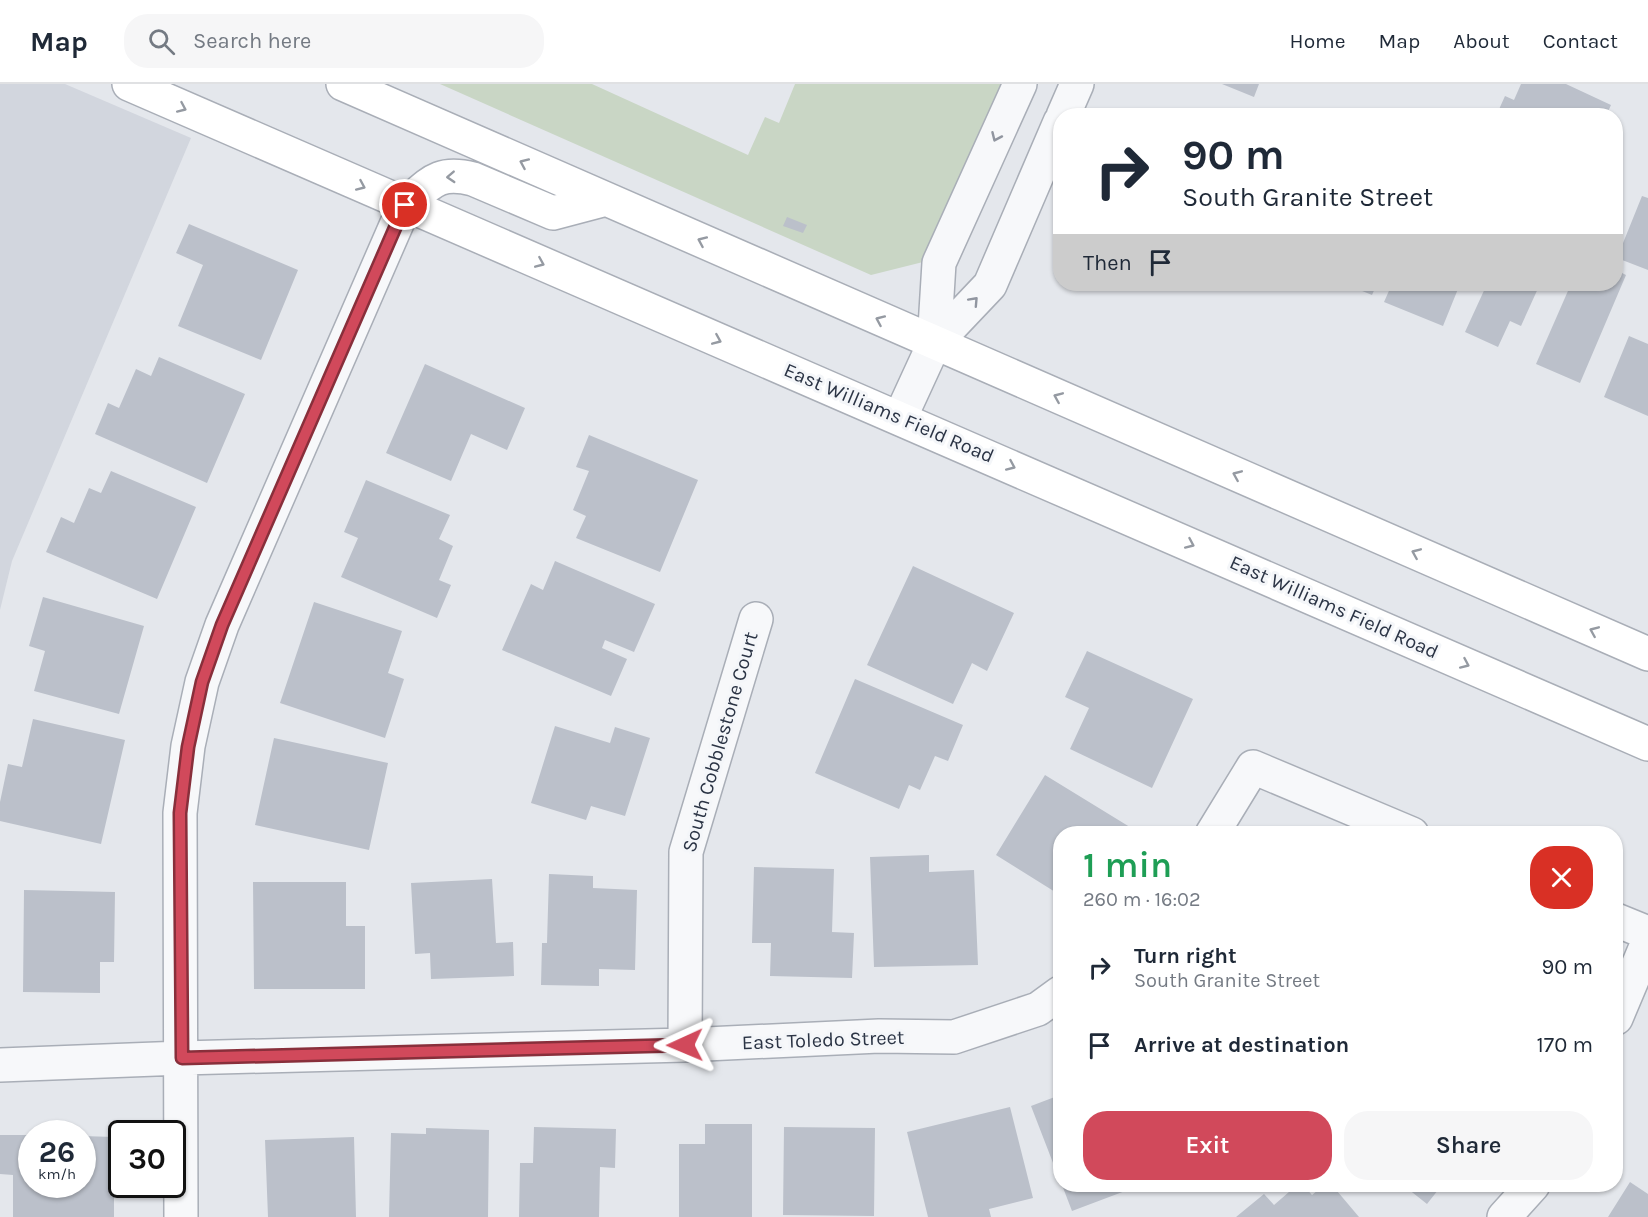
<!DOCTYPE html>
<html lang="en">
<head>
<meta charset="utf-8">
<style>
	body { margin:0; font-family:Karla,sans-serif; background:#f6f6f7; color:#1f2937; height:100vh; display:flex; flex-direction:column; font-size:22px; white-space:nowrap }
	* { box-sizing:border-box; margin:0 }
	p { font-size:20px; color:#747a83 }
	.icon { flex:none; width:33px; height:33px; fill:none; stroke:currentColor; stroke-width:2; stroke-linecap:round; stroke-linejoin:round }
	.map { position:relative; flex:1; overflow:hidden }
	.drawer { position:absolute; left:1053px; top:742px; width:570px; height:366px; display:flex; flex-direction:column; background:#fff; border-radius:24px; box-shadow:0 2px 4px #0004 }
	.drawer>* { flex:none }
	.top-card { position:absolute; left:1053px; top:24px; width:570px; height:183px; border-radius:24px; box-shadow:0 2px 4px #0004; background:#fff; color:#1f2937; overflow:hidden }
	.speed { position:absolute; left:18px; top:1036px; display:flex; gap:12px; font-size:30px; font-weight:700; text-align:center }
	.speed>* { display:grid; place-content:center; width:78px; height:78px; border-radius:50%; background:#fff; box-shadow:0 2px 4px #0004; line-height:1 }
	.speed small { font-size:15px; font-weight:400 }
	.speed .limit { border:3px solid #111; border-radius:9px; background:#fff; color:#111 }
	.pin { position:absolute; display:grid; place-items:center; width:51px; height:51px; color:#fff; margin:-26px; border:3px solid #fff; border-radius:50%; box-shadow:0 2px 6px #0007 }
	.me { position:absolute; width:66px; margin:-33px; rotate:269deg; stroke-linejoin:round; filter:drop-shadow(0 0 4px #0008) }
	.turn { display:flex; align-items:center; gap:21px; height:126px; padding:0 30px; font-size:27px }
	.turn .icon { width:78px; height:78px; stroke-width:2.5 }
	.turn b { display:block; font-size:42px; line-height:51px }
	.then { display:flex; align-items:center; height:57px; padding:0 30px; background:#0003; gap:12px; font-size:22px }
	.round { display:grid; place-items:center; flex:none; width:63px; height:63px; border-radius:24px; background:#f6f6f7 }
	.overview { display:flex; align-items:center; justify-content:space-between; height:102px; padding:0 30px }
	h1 { font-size:36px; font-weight:600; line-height:45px; color:#1e9e55 }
	.action { display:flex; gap:12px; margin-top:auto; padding:12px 30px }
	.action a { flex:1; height:69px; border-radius:24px; background:#d1495b; color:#fff; font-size:24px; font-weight:600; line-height:69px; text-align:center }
	.action a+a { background:#f6f6f7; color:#1f2937 }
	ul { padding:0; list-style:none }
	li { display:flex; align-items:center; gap:18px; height:78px; padding:0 30px }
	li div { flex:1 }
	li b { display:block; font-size:22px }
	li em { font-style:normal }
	header { display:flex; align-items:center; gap:36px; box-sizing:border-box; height:84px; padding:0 30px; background:#fff; border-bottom:2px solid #e0e1e3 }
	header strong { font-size:28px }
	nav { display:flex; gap:33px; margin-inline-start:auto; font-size:21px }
	.search { width:420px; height:54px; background:#f6f6f7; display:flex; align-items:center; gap:15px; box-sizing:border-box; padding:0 21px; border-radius:24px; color:#747a83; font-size:22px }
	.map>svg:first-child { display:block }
	.built { fill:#d2d6de }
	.green { fill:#c9d6c5 }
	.building { fill:#bbc0ca }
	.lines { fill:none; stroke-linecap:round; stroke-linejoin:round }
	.minor-casing { stroke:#a9aeb7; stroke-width:36 }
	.secondary-casing { stroke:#a9aeb7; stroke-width:36 }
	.minor { stroke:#f7f8fa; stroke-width:33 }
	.secondary { stroke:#fff; stroke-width:33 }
	.oneway { stroke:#959aa2 }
	.oneway2 { stroke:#9196a0 }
	.route-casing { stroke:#882f3b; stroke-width:15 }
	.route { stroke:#d1495b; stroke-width:10 }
	.labels { text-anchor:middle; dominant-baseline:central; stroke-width:6; stroke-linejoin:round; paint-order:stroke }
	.street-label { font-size:20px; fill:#2b3445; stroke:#f4f6f9 }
</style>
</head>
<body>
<header>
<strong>Map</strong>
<div class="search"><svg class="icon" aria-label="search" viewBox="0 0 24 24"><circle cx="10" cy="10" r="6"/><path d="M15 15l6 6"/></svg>Search here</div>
<nav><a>Home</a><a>Map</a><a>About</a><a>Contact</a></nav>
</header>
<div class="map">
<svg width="1648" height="1133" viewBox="0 0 1648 1133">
	<rect width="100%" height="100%" fill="#e4e7ec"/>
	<path class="built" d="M 0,0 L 65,0 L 191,54 L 12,477 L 0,526 Z"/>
	<path class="green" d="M 440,0 L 592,0 L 748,71 L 765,33 L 779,39 L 795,0 L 1012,0 L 927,177 L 871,191 Z"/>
	<path class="building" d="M 1222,0 L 1259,0 L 1254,13 Z
		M 1521,0 L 1566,0 L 1611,21 L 1606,32 L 1496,32 L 1505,12 L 1514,16 Z
		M 1642,112 L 1648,114 L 1648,186 L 1617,174 Z
		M 787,133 L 807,141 L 803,149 L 783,142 Z
		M 189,140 L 298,186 L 261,276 L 178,242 L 203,181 L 176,169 Z
		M 1616,186 L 1626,191 L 1580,299 L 1536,280 L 1571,200 L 1616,200 Z
		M 1345,200 L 1377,200 L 1372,211 Z
		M 1392,200 L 1460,200 L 1443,242 L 1384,218 Z
		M 1487,200 L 1540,200 L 1521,242 L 1510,237 L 1498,263 L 1465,248 Z
		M 1629,252 L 1648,260 L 1648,332 L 1604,313 Z
		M 159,273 L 245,310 L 207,399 L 95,350 L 108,319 L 119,324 L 136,285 L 151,292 Z
		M 425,280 L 525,324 L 507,366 L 471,350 L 451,397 L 386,369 Z
		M 589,351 L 698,396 L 660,488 L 576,454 L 586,432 L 573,426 L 589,387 L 576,383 Z
		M 111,387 L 196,423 L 157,515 L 46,468 L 61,433 L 74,439 L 89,404 L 101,409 Z
		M 366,396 L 450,431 L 439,455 L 453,462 L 439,496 L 451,501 L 437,534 L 341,493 L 358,454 L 344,448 Z
		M 555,477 L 655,520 L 634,568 L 605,556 L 602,564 L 627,575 L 611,612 L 502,566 L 531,500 L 543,506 Z
		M 913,482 L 1014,529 L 987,587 L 972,579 L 953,620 L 867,581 Z
		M 43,513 L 144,542 L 119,630 L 34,607 L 45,567 L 29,562 Z
		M 314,518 L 402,547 L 388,589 L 404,595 L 385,654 L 280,619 Z
		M 1087,567 L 1193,615 L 1152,704 L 1070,665 L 1089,624 L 1065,613 Z
		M 855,595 L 963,641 L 948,677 L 935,672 L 920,706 L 909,701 L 899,725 L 815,689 Z
		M 33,635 L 125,656 L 101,760 L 0,737 L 0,718 L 8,680 L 22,683 Z
		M 555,642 L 610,659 L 615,643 L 650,654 L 625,732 L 591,722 L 586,736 L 531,719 Z
		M 274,654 L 388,679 L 369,766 L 255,741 Z
		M 1045,691 L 1138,748 L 1137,750 L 1060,750 L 1060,811 L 996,771 Z
		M 929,771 L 929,788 L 974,786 L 978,881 L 874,883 L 870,773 Z
		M 754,783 L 834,785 L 832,848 L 854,849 L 852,894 L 770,892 L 771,859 L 752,859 Z
		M 549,790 L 593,792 L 593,804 L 637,806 L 635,886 L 599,885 L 599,902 L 541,901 L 542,859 L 547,859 Z
		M 492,795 L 496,859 L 513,858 L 514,892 L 431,895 L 430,869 L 415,870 L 411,799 Z
		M 253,798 L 346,798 L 346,842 L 365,842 L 365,905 L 254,905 Z
		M 24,806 L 115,808 L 114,878 L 100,878 L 100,909 L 23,908 Z
		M 1060,1011 L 1060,1097 L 1031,1022 Z
		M 1010,1023 L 1033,1114 L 989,1125 L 991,1133 L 928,1133 L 907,1048 Z
		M 705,1040 L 752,1040 L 752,1133 L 679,1133 L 679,1060 L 705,1060 Z
		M 534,1043 L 616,1045 L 615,1084 L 600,1083 L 599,1133 L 519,1133 L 520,1079 L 533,1079 Z
		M 784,1043 L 875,1044 L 874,1132 L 783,1131 Z
		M 426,1044 L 489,1046 L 488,1133 L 389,1133 L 391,1049 L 426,1050 Z
		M 0,1051 L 32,1051 L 32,1101 L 82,1101 L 82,1052 L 114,1053 L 114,1133 L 13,1133 L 13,1091 L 0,1090 Z
		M 354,1053 L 356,1133 L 268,1133 L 265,1056 Z
		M 1630,1098 L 1648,1110 L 1648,1133 L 1608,1133 Z
		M 1062,1101 L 1141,1101 L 1072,1127 Z
		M 1297,1101 L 1303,1101 L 1312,1111 L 1324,1101 L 1332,1101 L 1359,1133 L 1236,1133 L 1264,1110 L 1274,1121 Z
		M 1403,1101 L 1442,1101 L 1427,1120 Z"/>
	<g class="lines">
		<g class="minor-casing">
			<path id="minor" d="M 1063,32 L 1077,0
				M 934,260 L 939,179 L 1020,0
				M 900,334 L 934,260 L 990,201 L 1060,38
				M 1212,750 L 1253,683 L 1412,750
				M 1616,836 L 1648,849
				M 1616,934 L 1648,858
				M 685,961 L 686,768 L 756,535
				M 0,981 L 182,974 L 685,961 L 879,952 L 954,953 L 1038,925 L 1060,909
				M 181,1133 L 180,729 L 188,662 L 202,598 L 222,541 L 405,121
				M 1504,1133 L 1533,1101"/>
		</g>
		<g class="secondary-casing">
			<path id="secondary" d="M 129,0 L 1648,660
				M 343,0 L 1648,570
				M 405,121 C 430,100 437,86 473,95 L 553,129 L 606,115"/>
		</g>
		<use href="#minor" class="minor"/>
		<use href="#secondary" class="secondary"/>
	</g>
	<defs><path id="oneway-chevron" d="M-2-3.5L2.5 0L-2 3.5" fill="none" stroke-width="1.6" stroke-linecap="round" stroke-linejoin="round" transform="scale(1.5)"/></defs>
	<g class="oneway">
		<use href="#oneway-chevron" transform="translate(182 24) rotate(24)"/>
		<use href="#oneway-chevron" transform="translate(524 79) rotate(-156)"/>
		<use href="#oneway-chevron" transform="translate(451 93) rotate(177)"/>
		<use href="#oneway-chevron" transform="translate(361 102) rotate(24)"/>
		<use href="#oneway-chevron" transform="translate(702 157) rotate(-156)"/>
		<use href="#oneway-chevron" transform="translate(540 179) rotate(23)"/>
		<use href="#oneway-chevron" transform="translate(880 236) rotate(-156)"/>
		<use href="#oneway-chevron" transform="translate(717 256) rotate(23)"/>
		<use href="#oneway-chevron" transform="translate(1058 313) rotate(-157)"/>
		<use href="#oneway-chevron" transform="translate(1011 382) rotate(24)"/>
		<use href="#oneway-chevron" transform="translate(1237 391) rotate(-157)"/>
		<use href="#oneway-chevron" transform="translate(1190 460) rotate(24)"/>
		<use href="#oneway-chevron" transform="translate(1416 469) rotate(-157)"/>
		<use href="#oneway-chevron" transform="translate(1594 547) rotate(-157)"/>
		<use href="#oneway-chevron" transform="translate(1465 580) rotate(24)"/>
	</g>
	<g class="oneway2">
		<use href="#oneway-chevron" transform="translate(996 53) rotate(114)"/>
		<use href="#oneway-chevron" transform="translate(974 217) rotate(-47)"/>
	</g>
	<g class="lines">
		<g class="route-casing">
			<path id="route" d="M 405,121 L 222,541 L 202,598 L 188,663 L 180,729 L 182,974 L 685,961"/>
		</g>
		<use href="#route" class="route"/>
	</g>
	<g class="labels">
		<g class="street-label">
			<text transform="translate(889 329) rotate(23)">East Williams Field Road</text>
			<text transform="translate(1334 523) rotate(24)">East Williams Field Road</text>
			<text transform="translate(720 658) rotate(-74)">South Cobblestone Court</text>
			<text transform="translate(823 956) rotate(-2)">East Toledo Street</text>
		</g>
	</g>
</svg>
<div class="speed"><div>26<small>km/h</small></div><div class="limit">30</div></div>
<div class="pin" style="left:405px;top:121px;background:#d93025"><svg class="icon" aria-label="arrive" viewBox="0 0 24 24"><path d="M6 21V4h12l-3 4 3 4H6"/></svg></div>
<svg class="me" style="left:685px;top:961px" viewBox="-20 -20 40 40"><path d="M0-17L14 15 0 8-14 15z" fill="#d1495b" stroke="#fff" stroke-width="4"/></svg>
<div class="top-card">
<div class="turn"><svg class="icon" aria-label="right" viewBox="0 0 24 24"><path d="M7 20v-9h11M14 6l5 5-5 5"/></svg><div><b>90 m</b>South Granite Street</div></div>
<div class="then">Then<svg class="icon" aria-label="arrive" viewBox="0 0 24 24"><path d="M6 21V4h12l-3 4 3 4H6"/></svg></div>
</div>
<section class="drawer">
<div class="overview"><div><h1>1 min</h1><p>260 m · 16:02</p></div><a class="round" style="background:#d93025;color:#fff"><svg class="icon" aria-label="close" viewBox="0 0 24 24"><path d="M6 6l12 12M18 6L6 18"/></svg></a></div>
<ul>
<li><svg class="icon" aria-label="right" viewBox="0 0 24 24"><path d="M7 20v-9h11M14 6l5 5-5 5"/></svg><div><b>Turn right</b><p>South Granite Street</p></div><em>90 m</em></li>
<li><svg class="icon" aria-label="arrive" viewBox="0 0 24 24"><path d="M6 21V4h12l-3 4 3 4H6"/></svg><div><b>Arrive at destination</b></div><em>170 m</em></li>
</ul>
<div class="action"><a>Exit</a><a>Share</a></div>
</section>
</div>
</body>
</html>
